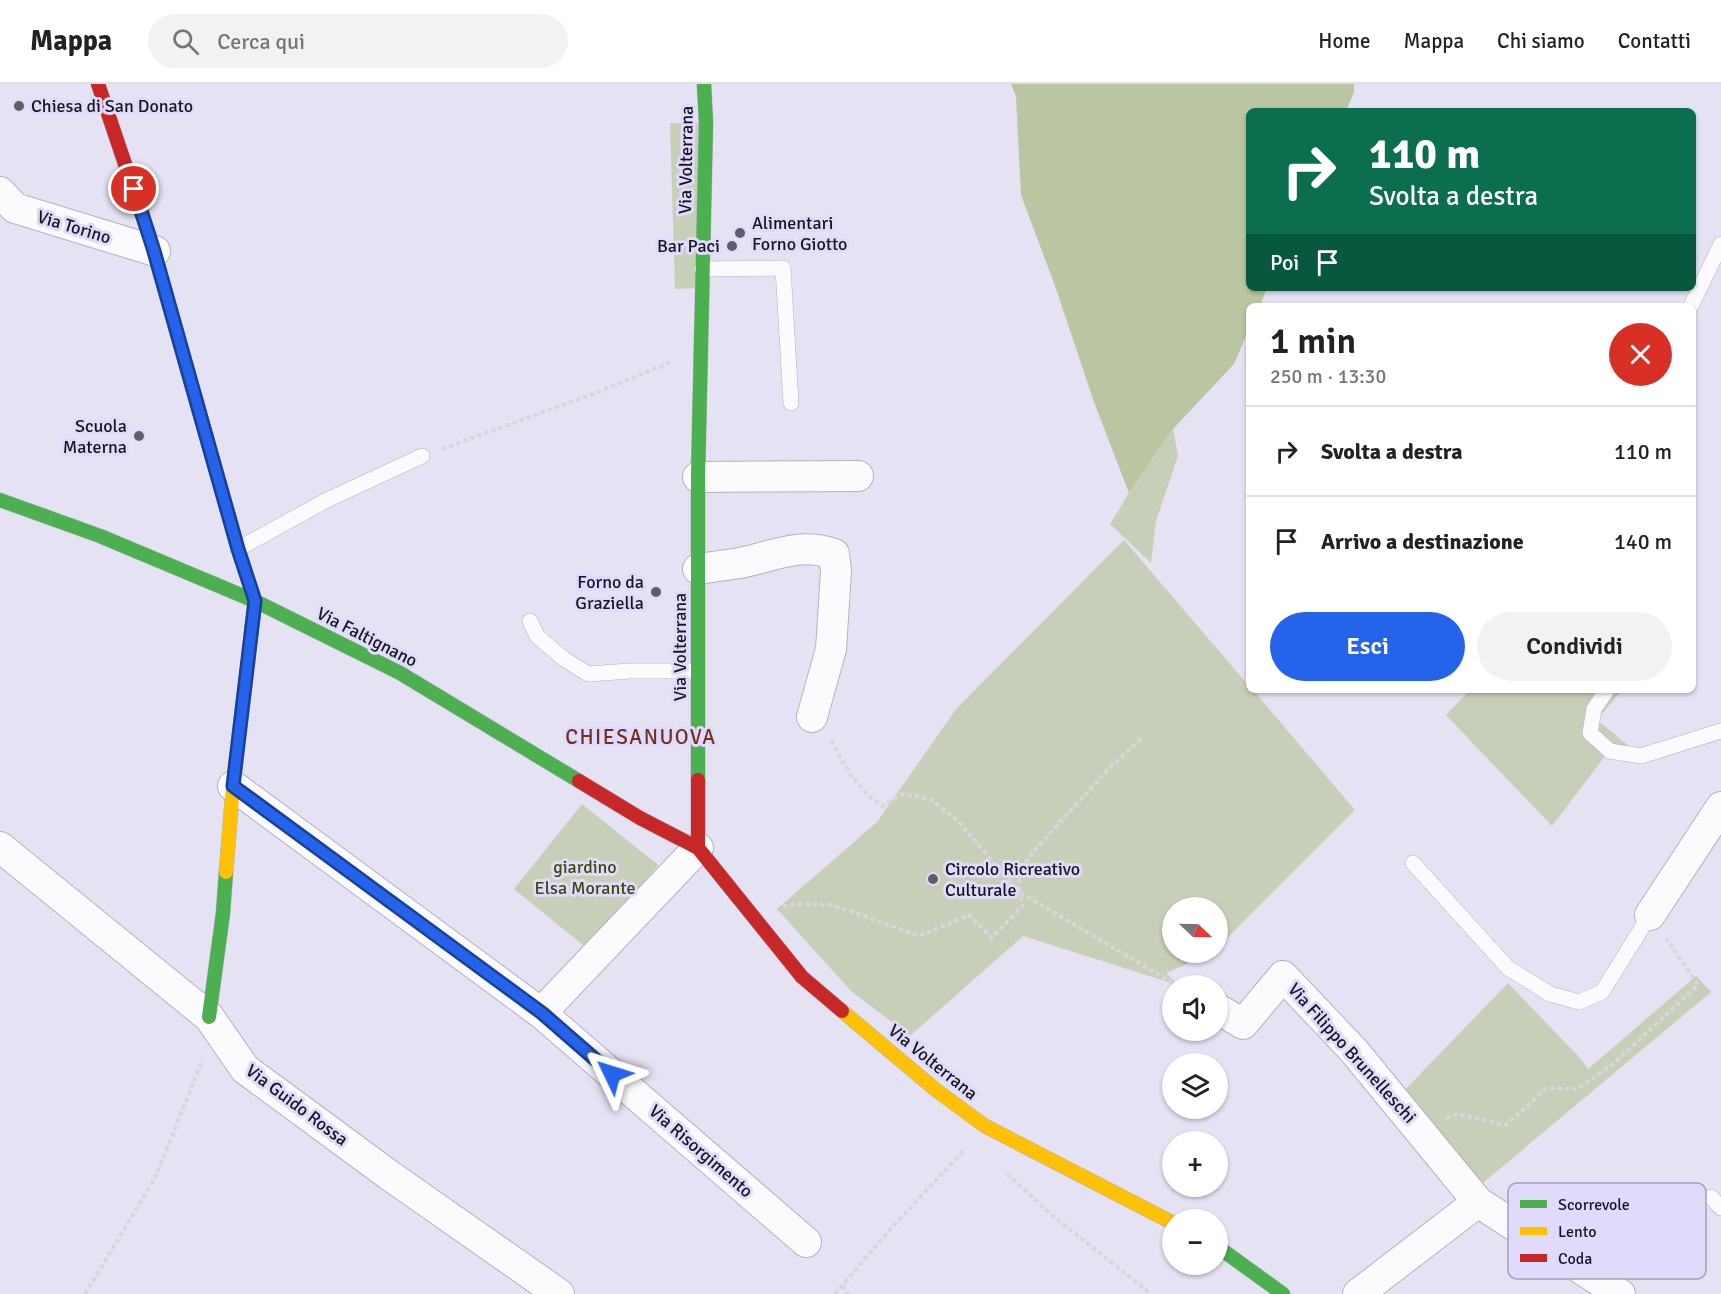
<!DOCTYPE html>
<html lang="it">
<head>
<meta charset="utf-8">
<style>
	body { margin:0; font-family:Signika,sans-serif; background:#f2f2f2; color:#222; height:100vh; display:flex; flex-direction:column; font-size:22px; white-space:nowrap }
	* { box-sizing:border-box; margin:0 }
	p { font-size:20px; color:#767676 }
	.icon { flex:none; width:33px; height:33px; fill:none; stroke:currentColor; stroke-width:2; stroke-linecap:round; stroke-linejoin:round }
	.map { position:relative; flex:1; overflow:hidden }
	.drawer { position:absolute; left:1246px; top:219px; width:450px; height:390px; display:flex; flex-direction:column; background:#fff; border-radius:9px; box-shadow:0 2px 4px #0004 }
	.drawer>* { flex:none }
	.top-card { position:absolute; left:1246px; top:24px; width:450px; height:183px; border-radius:9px; box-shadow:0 2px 4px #0004; background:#0b6e4f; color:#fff; overflow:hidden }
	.needle { width:39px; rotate:112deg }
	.controls { position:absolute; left:1162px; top:813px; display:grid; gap:12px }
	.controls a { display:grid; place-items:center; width:66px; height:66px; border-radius:50%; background:#fff; box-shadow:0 2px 4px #0004; font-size:30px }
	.pin { position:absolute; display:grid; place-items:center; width:51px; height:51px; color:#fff; margin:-26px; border:3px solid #fff; border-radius:50%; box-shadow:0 2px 6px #0007 }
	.me { position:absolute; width:66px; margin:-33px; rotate:311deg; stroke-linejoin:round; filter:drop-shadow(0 0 4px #0008) }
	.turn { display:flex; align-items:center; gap:21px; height:126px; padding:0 24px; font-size:27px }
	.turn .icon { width:78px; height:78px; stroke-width:2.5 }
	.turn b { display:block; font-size:42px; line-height:51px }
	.then { display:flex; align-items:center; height:57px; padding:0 24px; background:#0003; gap:12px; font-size:22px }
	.round { display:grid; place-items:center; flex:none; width:63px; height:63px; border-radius:32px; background:#f2f2f2 }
	.headline { display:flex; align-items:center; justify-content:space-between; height:102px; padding:0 24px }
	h1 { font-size:36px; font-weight:600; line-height:45px }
	.cta { display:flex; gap:12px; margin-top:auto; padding:12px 24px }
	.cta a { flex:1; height:69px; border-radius:36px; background:#2563eb; color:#fff; font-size:24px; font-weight:600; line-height:69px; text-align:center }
	.cta a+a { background:#f2f2f2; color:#222 }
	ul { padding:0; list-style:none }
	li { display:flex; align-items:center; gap:18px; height:90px; padding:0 24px; border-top:2px solid #e0e0e0 }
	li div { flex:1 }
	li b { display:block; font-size:22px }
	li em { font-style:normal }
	header { display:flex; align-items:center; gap:36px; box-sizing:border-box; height:84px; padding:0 30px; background:#fff; border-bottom:2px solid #e0e0e0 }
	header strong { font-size:28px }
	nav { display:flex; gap:33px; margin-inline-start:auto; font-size:21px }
	.search { width:420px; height:54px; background:#f2f2f2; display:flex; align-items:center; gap:15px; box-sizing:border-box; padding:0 21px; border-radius:33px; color:#767676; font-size:22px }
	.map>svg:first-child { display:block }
	.green { fill:#c7cfb8 }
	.forest { fill:#bac6a2 }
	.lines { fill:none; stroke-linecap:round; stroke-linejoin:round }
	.lane-casing { stroke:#b5b2c0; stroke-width:16 }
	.street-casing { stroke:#b5b2c0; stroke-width:32 }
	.fast-casing { stroke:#b5b2c0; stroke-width:15 }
	.slow-casing { stroke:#b5b2c0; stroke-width:15 }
	.jam-casing { stroke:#b5b2c0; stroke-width:15 }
	.path { stroke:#d7d6db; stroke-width:4; stroke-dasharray:4.5 3; stroke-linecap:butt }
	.lane { stroke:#fbfbfd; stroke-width:15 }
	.street { stroke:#fbfbfd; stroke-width:30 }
	.fast { stroke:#4caf50; stroke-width:14 }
	.slow { stroke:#ffc107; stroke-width:14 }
	.jam { stroke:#c62828; stroke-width:14 }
	.route-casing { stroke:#184099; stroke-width:15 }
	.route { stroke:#2563eb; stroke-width:10 }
	.poi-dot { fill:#605d6b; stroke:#e0dbfb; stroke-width:2 }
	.labels { text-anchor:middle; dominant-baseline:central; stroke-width:6; stroke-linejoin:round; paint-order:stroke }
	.poi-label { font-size:18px; fill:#181621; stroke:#e0dbfb; text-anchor:start }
	.street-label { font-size:18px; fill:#181621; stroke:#e0dbfb }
	.park-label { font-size:18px; fill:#39480b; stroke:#e0dbfb }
	.quarter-label { font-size:21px; letter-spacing:1.5px; fill:#73301f; stroke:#e0dbfb }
	.key { fill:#e0dbfb; stroke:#a4a0ba; stroke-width:1.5 }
	.key-label { font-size:16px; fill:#181621 }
</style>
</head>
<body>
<header>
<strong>Mappa</strong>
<div class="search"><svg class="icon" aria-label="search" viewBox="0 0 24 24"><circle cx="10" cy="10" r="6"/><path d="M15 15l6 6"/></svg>Cerca qui</div>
<nav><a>Home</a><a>Mappa</a><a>Chi siamo</a><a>Contatti</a></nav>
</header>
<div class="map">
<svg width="1721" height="1210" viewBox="0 0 1721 1210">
	<rect width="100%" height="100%" fill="#e5e2f4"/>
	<path class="green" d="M 670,39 L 706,39 L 702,204 L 675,205 Z
		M 1173,345 L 1178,372 L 1156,437 L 1151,479 L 1110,440 L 1129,409 Z
		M 1124,456 L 1249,602 L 1250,606 L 1253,606 L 1355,726 L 1218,863 L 1218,824 L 1173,824 L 1173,868 L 1212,869 L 1166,889 L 1178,901 L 1023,852 L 910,952 L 851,907 L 777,825 L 877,738 L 956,625 Z
		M 1470,606 L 1622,606 L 1597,636 L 1641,672 L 1609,667 L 1552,742 L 1446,631 Z
		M 582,720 L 658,781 L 589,866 L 514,805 Z
		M 1696,892 L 1711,908 L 1471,1109 L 1395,1016 L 1508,899 L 1582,976 L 1588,985 Z"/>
	<path class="forest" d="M 1011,0 L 1354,0 L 1354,8 L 1346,27 L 1250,27 L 1250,204 L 1267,204 L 1260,222 L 1250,222 L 1249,245 L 1234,280 L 1173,345 L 1129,409 L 1094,318 L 1054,199 L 1021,111 L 1016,12 Z"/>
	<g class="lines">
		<g class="lane-casing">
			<path id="lane" d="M 702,185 L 783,184 L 791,319
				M 1691,222 L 1721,160
				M 238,465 L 325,417 L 422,372
				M 530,537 L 537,552 L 564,575 L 588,590 L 630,587 L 698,587
				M 1607,606 L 1594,625 L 1590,649 L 1610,667 L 1641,672 L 1721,647
				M 1413,779 L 1508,884 L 1550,910 L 1579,918 L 1602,908 L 1650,831
				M 1711,1113 L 1721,1124"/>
		</g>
		<g class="street-casing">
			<path id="street" d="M 0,108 L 15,124 L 155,167
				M 698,393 L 858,392
				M 698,485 C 712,483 726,481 740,479 C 775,472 798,458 834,470 L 836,487 L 831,565 L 812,633
				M 233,702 L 541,929 L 806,1158
				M 0,763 L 209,933 L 245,985 L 389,1091 L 559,1210
				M 1650,831 L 1721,723
				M 1218,925 L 1243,940 L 1283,892 L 1354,967 L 1478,1118 L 1620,1210
				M 541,929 L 698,764
				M 1358,1210 L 1478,1118"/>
		</g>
		<g class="fast-casing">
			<path id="fast" d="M 149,151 L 238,465 L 255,517 L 248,577
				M 0,416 L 100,452 L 255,517 L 400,589 L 579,697
				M 698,696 L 698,393 L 706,39 L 704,0
				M 209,933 L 223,829 L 226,788
				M 1218,1163 L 1283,1210"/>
		</g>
		<g class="slow-casing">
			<path id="slow" d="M 226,788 L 233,702 L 248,577
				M 842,927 L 936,1006 L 985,1042 L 1173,1139"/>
		</g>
		<g class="jam-casing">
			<path id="jam" d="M 98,0 L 149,151
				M 698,696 L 698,764 L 802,893 L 842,927
				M 579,697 L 640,734 L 698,764"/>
		</g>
		<path class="path" d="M 442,365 L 601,307 L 671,278
			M 1141,655 L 1111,682 L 1033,768 L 1019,788 L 1019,808 L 1178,902
			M 783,822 L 798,820 L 833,821 L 919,852 L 969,831 L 992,854 L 1023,821 L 1019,808 L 957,736 L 930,715 L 903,710 L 882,722 L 868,711 L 850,690 L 830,655
			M 1446,1034 L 1458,1030 L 1506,1041 L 1547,1004 L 1577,1005 L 1612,981 L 1698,901 L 1666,854
			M 1007,1090 L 1053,1132 L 1151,1210
			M 843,1201 L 848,1210
			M 85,1210 L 155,1094 L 203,975
			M 835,1210 L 887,1149 L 965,1065"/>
		<use href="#lane" class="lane"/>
		<use href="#street" class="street"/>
		<use href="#fast" class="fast"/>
		<use href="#slow" class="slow"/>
		<use href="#jam" class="jam"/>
	</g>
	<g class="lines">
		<g class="route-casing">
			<path id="route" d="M 134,105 L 154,167 L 238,465 L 255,517 L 233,702 L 542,929 L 612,990"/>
		</g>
		<use href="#route" class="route"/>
	</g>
	<g class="poi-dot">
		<circle cx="19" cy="22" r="6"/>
		<circle cx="740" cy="149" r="6"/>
		<circle cx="732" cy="162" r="6"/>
		<circle cx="139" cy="352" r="6"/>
		<circle cx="656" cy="508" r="6"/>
		<circle cx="933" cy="795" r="6"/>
	</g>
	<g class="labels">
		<g class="poi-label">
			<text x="31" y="22">Chiesa di San Donato</text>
			<text x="752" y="139">Alimentari<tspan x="752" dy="21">Forno Giotto</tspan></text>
			<text x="720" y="162" text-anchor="end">Bar Paci</text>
			<text x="127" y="342" text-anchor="end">Scuola<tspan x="127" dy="21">Materna</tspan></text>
			<text x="644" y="498" text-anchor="end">Forno da<tspan x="644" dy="21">Graziella</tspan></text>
			<text x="945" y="785">Circolo Ricreativo<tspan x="945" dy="21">Culturale</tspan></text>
		</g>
		<g class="street-label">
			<text transform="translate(686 76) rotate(-89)">Via Volterrana</text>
			<text transform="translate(74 143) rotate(17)">Via Torino</text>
			<text transform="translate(367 553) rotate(27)">Via Faltignano</text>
			<text transform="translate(680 563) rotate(-90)">Via Volterrana</text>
			<text transform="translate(1352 969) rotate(48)">Via Filippo Brunelleschi</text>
			<text transform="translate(933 978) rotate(39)">Via Volterrana</text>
			<text transform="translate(297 1021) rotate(37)">Via Guido Rossa</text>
			<text transform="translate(701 1067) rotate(41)">Via Risorgimento</text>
		</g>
		<g class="park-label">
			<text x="585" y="783">giardino<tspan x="585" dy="21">Elsa Morante</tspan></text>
		</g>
		<g class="quarter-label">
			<text x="641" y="653">CHIESANUOVA</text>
		</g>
	</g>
	<rect x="1508" y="1099" width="198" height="96" rx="9" class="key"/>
	<rect x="1520" y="1116" width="27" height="8" fill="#4caf50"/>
	<rect x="1520" y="1143" width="27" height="8" fill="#ffc107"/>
	<rect x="1520" y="1170" width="27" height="8" fill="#c62828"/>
	<g class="key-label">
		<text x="1558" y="1126">Scorrevole</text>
		<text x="1558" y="1153">Lento</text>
		<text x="1558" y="1180">Coda</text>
	</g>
</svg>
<div class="controls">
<a><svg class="needle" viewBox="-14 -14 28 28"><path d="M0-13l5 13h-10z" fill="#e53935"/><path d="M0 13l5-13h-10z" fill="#767676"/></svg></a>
<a><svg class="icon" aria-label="sound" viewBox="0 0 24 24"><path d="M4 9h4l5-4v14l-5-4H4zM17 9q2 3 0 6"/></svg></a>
<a><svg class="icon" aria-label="layers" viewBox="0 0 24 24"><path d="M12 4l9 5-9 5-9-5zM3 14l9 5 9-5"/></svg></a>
<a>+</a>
<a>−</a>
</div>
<div class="pin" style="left:134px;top:105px;background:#d93025"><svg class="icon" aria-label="arrive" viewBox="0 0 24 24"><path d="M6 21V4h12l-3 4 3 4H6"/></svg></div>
<svg class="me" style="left:612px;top:990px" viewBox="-20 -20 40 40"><path d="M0-17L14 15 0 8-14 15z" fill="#2563eb" stroke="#fff" stroke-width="4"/></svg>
<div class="top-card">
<div class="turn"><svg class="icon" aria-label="right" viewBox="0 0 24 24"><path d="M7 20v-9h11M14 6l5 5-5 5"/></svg><div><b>110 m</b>Svolta a destra</div></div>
<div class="then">Poi<svg class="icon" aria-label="arrive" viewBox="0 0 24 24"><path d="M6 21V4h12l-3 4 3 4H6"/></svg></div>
</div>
<section class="drawer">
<div class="headline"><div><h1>1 min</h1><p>250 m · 13:30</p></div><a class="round" style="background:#d93025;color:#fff"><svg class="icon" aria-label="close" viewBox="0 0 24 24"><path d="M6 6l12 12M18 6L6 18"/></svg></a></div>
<ul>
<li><svg class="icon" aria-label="right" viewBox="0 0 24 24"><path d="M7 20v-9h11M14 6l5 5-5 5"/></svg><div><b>Svolta a destra</b></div><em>110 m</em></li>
<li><svg class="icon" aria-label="arrive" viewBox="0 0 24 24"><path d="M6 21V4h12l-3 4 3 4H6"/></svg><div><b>Arrivo a destinazione</b></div><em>140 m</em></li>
</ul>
<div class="cta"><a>Esci</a><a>Condividi</a></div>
</section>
</div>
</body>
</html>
